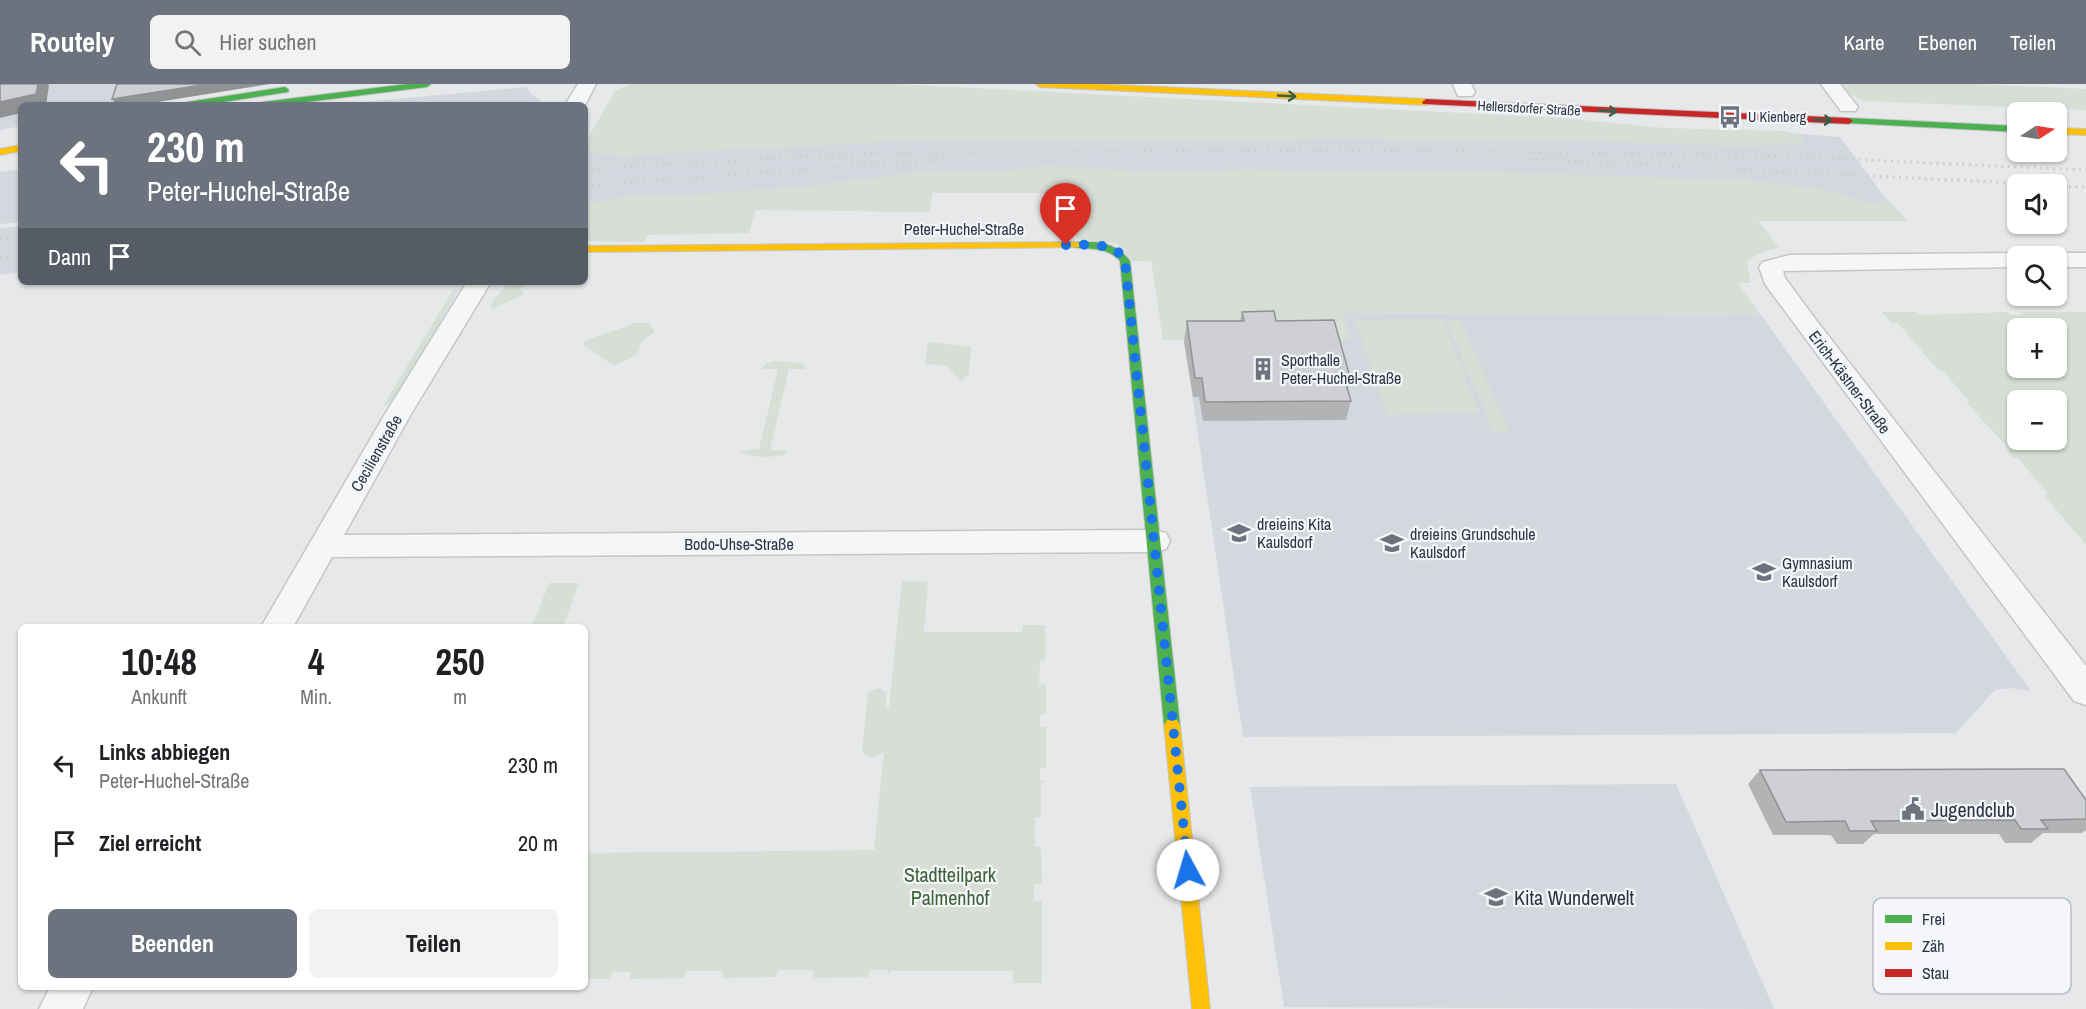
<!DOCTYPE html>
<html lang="de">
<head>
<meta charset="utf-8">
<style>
	body { margin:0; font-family:"Archivo Narrow",sans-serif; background:#f2f2f2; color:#202124; height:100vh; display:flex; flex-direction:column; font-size:22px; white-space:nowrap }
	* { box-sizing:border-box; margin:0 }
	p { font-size:20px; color:#757577 }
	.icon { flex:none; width:33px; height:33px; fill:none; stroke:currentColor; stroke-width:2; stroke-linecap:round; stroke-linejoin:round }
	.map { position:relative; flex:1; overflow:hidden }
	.details { position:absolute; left:18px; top:540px; width:570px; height:366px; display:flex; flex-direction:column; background:#fff; border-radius:9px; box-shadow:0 2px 4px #0004 }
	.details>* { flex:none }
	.top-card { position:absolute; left:18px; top:18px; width:570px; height:183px; border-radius:9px; box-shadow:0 2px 4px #0004; background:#6c737f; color:#fff; overflow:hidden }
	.needle { width:39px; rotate:78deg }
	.tools { position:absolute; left:2007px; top:18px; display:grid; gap:12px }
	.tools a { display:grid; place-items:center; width:60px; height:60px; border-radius:9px; background:#fff; box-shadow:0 2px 4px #0004; font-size:30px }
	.pin { position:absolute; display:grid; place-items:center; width:51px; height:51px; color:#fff; margin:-62px -26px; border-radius:50% 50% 50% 0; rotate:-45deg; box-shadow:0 0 6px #0007 }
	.pin .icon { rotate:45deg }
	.me { position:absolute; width:66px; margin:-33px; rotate:354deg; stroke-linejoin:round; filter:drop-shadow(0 0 4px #0008) }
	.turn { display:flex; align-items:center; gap:21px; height:126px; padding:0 30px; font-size:27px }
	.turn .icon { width:78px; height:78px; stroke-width:2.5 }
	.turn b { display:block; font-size:42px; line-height:51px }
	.then { display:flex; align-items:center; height:57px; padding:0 30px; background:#0003; gap:12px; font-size:22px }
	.eta { display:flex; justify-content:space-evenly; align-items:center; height:102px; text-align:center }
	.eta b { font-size:36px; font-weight:700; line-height:42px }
	.primary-button { display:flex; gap:12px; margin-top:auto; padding:12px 30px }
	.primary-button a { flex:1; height:69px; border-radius:9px; background:#6c737f; color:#fff; font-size:24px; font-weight:700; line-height:69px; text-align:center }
	.primary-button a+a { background:#f2f2f2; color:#202124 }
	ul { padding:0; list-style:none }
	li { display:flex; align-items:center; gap:18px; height:78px; padding:0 30px }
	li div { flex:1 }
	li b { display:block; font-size:22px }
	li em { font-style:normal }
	header { display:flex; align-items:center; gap:36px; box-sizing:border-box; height:84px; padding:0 30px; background:#6c737f; color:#fff }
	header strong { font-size:28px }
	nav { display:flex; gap:33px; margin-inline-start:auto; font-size:21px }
	.search { width:420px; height:54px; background:#f2f2f2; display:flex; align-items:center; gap:15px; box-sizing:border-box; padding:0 21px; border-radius:9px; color:#757577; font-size:22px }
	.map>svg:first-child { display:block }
	.built { fill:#d4d7dd }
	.green { fill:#d6ded6; fill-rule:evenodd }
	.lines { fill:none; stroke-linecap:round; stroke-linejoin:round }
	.street-casing { stroke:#c4c6c8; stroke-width:3 }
	.fast-casing { stroke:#c4c6c8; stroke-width:2 }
	.slow-casing { stroke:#c4c6c8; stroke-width:2 }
	.jam-casing { stroke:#c4c6c8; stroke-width:2 }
	.street { fill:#f5f6f7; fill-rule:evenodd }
	.fast { fill:#4caf50; fill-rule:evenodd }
	.slow { fill:#ffc107; fill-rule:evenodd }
	.jam { fill:#c62828; fill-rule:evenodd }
	.rail { stroke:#cecfd2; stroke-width:3; stroke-dasharray:2 4.5; stroke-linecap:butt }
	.wall { fill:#b1b3b5 }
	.shaded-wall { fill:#909294 }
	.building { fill:#ced0d3; stroke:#909294; stroke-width:1.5 }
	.oneway { stroke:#375f49 }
	.route { stroke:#1a73e8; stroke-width:10; stroke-dasharray:0 18 }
	.labels { text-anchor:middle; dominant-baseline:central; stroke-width:4.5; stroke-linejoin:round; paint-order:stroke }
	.far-street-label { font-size:14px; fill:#2b3445; stroke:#f4f6f9 }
	.far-poi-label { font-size:14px; fill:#2b3445; stroke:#f4f6f9; text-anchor:start }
	.street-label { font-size:16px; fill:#2b3445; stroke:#f4f6f9 }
	.poi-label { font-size:16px; fill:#2b3445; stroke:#f4f6f9; text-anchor:start }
	.near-poi-label { font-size:20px; fill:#2b3445; stroke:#f4f6f9; text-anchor:start }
	.near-park-label { font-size:20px; fill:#3f6138; stroke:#f4f6f9 }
	.key { fill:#f4f6f9; stroke:#b8bcc3; stroke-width:1.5 }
	.key-label { font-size:16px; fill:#2b3445 }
</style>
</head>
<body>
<header>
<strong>Routely</strong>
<div class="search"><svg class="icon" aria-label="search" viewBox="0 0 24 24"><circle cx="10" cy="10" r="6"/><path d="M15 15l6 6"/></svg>Hier suchen</div>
<nav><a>Karte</a><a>Ebenen</a><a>Teilen</a></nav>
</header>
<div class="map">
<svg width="2086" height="925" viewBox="0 0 2086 925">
	<rect width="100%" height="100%" fill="#e6e8ea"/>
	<path class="built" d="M 24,0 L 263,0 L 136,21 L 21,21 L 21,42 L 0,46 L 0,4 Z
		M 527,3 L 530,9 L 541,17 L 539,21 L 330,21 Z
		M 1789,49 L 1840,53 L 1887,116 L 1876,120 L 1036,97 L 585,135 L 585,63 L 722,52 Z
		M 21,85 L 21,138 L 0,140 L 0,88 Z
		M 21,142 L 21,188 L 0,191 L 0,144 Z
		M 1343,229 L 1761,231 L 2031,607 L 2010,604 L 1995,606 L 1956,649 L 1243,653 L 1184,257 L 1350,255 Z
		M 1676,700 L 1774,925 L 1284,923 L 1250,703 Z"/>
	<path class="green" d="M 632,0 L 894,0 L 1562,34 L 1664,44 L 1782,47 L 1800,51 L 1805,60 L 1739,62 L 1545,56 L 1405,57 L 1372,54 L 1190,57 L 922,56 L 619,72 L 586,67 L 588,54 L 615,7 Z
		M 1843,0 L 1974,0 L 2086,5 L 2086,26 L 1864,17 L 1848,9 Z
		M 1046,82 L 1171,88 L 1245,85 L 1361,88 L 1426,86 L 1746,96 L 1817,104 L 1876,120 L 1889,116 L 1907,137 L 1758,137 L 1779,164 C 1766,166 1756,169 1747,178 L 1751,199 L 1738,199 L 1761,231 L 1343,229 L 1350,256 L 1163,256 L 1151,177 L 1133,177 L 1116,159 L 1080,156 L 1072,148 L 1072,141 L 1077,140 L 1077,127 L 1081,125 L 1080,109 L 932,109 L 930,128 L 756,126 L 749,149 L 648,151 L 645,158 L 585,157 L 585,120 L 632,111 L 699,110 L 801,103 L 917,88 L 1007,86 Z
		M 509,198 L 532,198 L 519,204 L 524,210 L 492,225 L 491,220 Z
		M 459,205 L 394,320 L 383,322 L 453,206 Z
		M 1882,228 L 1916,228 L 1918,231 L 2008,228 L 2011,231 L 2021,231 L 2020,228 L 2086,228 L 2086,461 L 2044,411 L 2048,410 L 2018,374 L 2013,374 L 2006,366 L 2010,366 L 1966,318 L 1969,317 L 1943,287 L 1939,287 L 1898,239 L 1891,239 ZM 2018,244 L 2056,244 L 2056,284 L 2018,284 ZM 2018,316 L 2056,316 L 2056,356 L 2018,356 Z
		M 1442,235 L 1479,329 L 1387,331 L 1355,236 Z
		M 1446,236 L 1461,236 L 1509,348 L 1494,348 Z
		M 634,239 L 649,239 L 655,248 L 641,257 L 638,270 L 614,282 L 584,261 L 585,257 C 601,249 619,247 634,239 Z
		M 928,258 L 971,263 L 969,290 L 961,297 L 947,282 L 925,280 Z
		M 775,277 L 803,279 L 805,285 L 789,285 L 770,366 L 787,366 L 785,371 C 770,373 753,375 739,367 L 759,365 L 778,285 L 761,285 L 767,279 Z
		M 902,497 L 928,498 L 924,548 L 1022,548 L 1023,541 L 1045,541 L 1045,576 L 1040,577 L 1039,600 L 1046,601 L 1046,630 L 1040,630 L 1040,643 L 1046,643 L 1046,684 L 1040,684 L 1040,697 L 1046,697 L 1041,699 L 1041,733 L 1035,733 L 1035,763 L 1041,763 L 1042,800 L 1034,800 L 1034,817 L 1042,817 L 1042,899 L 1013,899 L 1013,887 L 890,887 L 888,893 L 888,886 L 870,886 L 868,893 L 814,894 L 814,886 L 778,886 L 776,893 L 722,894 L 723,887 L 686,887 L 685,894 L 630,895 L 631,888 L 612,888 L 610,895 L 585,895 L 585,769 L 874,766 L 884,668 L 872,674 L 862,668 L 868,608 L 880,604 L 887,609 L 885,623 L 889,624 Z
		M 549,499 L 579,499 L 563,543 L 532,543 Z"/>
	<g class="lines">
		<g class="street-casing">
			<path id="street" d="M 578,0 L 596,0 L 585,21 L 565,21 Z
				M 1453,0 L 1471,0 L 1475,8 L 1472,12 L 1458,12 Z
				M 1821,0 L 1840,0 L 1858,23 L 1855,27 L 1841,27 Z
				M 2018,169 L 2027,172 L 2018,172 L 2018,183 L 1783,187 L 1785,194 L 1816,236 L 2086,582 L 2086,621 L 2074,617 L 1765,200 L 1759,183 L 1763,178 L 1790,171 Z
				M 2056,169 L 2086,169 L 2086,183 L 2056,183 L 2056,172 L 2047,172 Z
				M 467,198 L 491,198 L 411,330 L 344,451 L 1155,446 L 1166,449 L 1170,457 L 1166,465 L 1155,468 L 332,473 L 293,543 L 261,543 L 385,330 Z
				M 50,903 L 93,903 L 83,925 L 39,925 Z"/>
		</g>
		<g class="fast-casing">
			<path id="fast" d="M 407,0 L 431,0 L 427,3 L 283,21 L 259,21 L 263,18 Z
				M 285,3 L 289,6 L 288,8 L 204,21 L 183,21 L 187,18 Z
				M 1849,34 L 2018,42 L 2018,48 L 1846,39 L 1845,37 Z
				M 1077,158 C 1098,157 1117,159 1130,177 L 1180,641 L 1177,646 L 1172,647 L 1167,646 L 1164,641 L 1120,177 C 1106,162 1091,166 1073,163 L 1072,161 Z"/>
		</g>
		<g class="slow-casing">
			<path id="slow" d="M 1036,0 L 1095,0 L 1426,15 L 1430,18 L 1426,21 L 1040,3 Z
				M 2056,44 L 2086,45 L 2086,51 L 2056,50 Z
				M 21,61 L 21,67 L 0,71 L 0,65 Z
				M 1077,158 L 1082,161 L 1081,163 L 585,168 L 585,162 Z
				M 1172,635 L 1177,636 L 1180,641 L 1210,925 L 1192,925 L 1164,641 L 1167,636 Z"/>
		</g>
		<g class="jam-casing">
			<path id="jam" d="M 1426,15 L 1849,34 L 1853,37 L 1849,40 L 1423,20 L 1422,18 Z"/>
		</g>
		<use href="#street" class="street"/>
		<use href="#fast" class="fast"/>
		<use href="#slow" class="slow"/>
		<use href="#jam" class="jam"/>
		<path class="rail" d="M 1529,75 L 2035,100
			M 585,85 L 870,69 L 1348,66 L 1757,71 L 2086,86
			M 585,102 L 938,76
			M 2056,102 L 2086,103
			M 0,155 L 21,152
			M 0,174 L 21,171"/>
	</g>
	<path class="wall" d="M 1242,228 L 1276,237 L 1350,293 L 1347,305 L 1351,317 L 1346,336 L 1203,337 L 1199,313 L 1193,313 L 1184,257 L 1187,237 L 1240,237 Z
		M 1760,686 L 2086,716 L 2086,746 L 2082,749 L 2043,749 L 2031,759 L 2005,759 L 1999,750 L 1874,750 L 1863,760 L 1837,760 L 1831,751 L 1773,751 L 1748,700 Z"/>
	<path class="shaded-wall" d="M 38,0 L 48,0 L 49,1 L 46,21 L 21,21 L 21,29 L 0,34 L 0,18 Z
		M 208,0 L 270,0 L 139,21 L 116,21 L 112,15 Z"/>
	<path class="building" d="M 0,0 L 38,0 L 36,10 L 0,18 Z
		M 117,0 L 208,0 L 112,15 Z
		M 466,19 L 465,21 L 449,21 Z
		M 1274,227 L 1276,237 L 1334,236 L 1350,293 L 1344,293 L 1351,317 L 1205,318 L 1202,294 L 1195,294 L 1187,237 L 1244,237 L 1242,228 Z
		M 2064,685 L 2086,716 L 2086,735 L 2041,736 L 2048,745 L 2021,745 L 2015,736 L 1871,737 L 1877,747 L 1850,747 L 1845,737 L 1786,738 L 1760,686 Z"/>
	<defs><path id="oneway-shaft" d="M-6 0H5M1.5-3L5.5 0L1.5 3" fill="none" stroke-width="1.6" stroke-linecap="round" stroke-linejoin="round" transform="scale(1.5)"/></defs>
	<g class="oneway">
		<use href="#oneway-shaft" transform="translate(1287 12) rotate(3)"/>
		<use href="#oneway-shaft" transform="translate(1608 27) rotate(3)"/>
		<use href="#oneway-shaft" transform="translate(1823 36) rotate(3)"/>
	</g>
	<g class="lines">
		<path class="route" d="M 1066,161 C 1085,161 1116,157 1125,177 L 1188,786"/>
	</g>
	<defs>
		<g id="bus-bare" transform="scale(1.8)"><path d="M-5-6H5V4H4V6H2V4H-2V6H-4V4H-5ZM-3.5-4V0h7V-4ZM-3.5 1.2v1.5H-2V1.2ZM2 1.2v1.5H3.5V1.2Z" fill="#6c737f" stroke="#f4f6f9" stroke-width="2.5" paint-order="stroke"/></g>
		<g id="building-bare" transform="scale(1.8)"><path d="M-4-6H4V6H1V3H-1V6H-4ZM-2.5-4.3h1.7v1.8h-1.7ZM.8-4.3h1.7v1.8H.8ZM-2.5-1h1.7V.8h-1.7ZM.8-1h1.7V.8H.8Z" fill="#6c737f" stroke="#f4f6f9" stroke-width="2.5" paint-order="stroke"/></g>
		<g id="school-bare" transform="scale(1.8)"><path d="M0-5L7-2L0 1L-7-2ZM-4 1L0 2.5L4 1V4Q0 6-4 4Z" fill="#6c737f" stroke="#f4f6f9" stroke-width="2.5" paint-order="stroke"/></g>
		<g id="civic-bare" transform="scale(1.8)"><path d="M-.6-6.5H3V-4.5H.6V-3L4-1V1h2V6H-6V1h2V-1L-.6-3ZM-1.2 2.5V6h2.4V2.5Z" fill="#6c737f" stroke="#f4f6f9" stroke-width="2.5" paint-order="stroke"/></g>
	</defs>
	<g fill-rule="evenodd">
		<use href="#bus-bare" x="1730" y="33"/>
		<use href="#building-bare" x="1263" y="285"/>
		<use href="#school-bare" x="1239" y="449"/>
		<use href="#school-bare" x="1392" y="459"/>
		<use href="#school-bare" x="1764" y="488"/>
		<use href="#civic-bare" x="1913" y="725"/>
		<use href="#school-bare" x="1496" y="813"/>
	</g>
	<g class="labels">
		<g class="far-street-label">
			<text transform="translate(1529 24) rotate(3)">Hellersdorfer Straße</text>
		</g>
		<g class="far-poi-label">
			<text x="1748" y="33">U Kienberg</text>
		</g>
		<g class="street-label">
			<text x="964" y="145">Peter-Huchel-Straße</text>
			<text transform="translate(1850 298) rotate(53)">Erich-Kästner-Straße</text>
			<text transform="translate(376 369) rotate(-60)">Cecilienstraße</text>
			<text x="739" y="460">Bodo-Uhse-Straße</text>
		</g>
		<g class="poi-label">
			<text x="1281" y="276">Sporthalle<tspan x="1281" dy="18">Peter-Huchel-Straße</tspan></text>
			<text x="1257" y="440">dreieins Kita<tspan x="1257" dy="18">Kaulsdorf</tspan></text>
			<text x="1410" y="450">dreieins Grundschule<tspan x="1410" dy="18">Kaulsdorf</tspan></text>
			<text x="1782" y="479">Gymnasium<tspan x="1782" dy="18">Kaulsdorf</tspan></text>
		</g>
		<g class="near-poi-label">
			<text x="1931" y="725">Jugendclub</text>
			<text x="1514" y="813">Kita Wunderwelt</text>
		</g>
		<g class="near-park-label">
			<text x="950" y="790">Stadtteilpark<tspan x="950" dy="23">Palmenhof</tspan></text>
		</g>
	</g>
	<rect x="1873" y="814" width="198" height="96" rx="9" class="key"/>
	<rect x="1885" y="831" width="27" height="8" fill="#4caf50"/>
	<rect x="1885" y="858" width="27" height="8" fill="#ffc107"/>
	<rect x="1885" y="885" width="27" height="8" fill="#c62828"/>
	<g class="key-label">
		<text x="1922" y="841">Frei</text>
		<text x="1922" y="868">Zäh</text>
		<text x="1922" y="895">Stau</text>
	</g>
</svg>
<div class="tools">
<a><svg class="needle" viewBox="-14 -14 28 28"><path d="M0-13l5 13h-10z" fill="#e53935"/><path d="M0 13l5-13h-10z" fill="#757577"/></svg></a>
<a><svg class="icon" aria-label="sound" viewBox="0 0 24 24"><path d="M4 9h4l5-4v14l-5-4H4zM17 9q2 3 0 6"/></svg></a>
<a><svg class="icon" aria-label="search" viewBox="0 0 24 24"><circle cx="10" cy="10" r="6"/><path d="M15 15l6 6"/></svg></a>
<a>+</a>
<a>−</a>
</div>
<div class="pin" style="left:1066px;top:161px;background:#d93025"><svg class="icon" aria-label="arrive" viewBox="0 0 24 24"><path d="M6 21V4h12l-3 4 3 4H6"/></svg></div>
<svg class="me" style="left:1188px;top:786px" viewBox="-20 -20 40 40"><circle r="19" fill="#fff"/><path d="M0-13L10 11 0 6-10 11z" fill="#1a73e8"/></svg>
<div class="top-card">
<div class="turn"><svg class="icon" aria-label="left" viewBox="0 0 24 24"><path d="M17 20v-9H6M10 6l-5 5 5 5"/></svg><div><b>230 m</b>Peter-Huchel-Straße</div></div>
<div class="then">Dann<svg class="icon" aria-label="arrive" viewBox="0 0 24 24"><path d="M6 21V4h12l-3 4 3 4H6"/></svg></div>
</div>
<section class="details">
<div class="eta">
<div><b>10:48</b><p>Ankunft</p></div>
<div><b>4</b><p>Min.</p></div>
<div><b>250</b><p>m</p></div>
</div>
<ul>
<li><svg class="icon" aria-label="left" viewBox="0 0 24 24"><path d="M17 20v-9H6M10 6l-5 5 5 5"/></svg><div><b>Links abbiegen</b><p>Peter-Huchel-Straße</p></div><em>230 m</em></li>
<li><svg class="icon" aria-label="arrive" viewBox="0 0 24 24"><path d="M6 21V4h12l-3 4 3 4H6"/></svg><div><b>Ziel erreicht</b></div><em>20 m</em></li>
</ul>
<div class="primary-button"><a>Beenden</a><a>Teilen</a></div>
</section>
</div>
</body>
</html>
